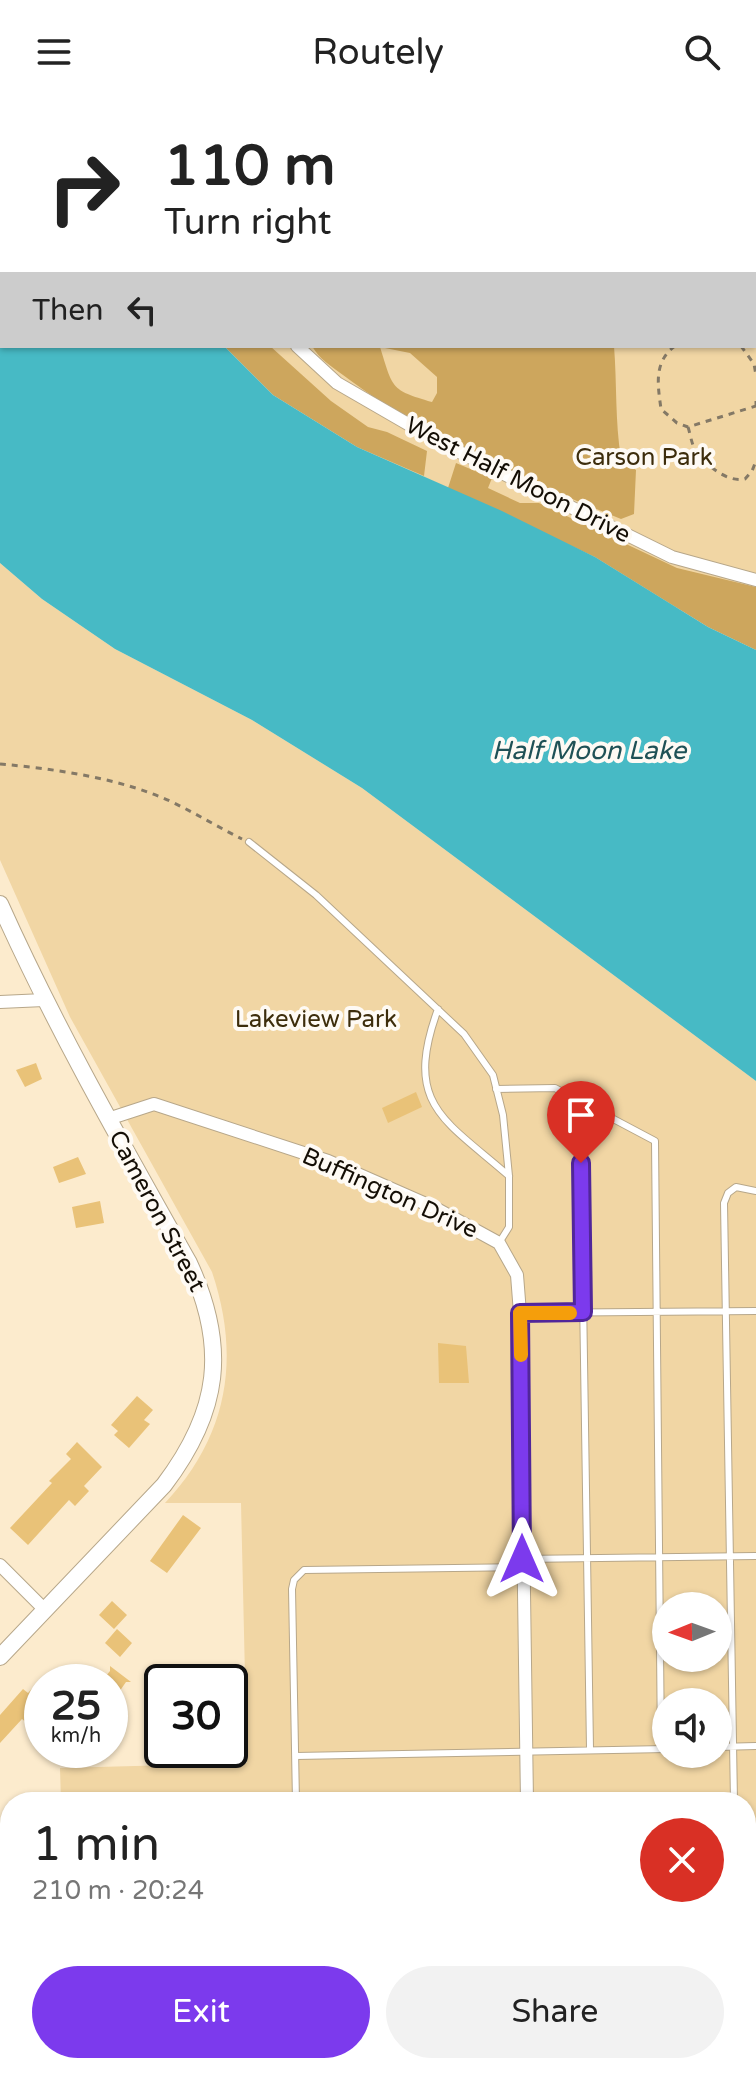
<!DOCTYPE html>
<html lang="en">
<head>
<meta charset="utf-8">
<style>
	body { margin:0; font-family:"Varela Round",sans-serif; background:#f2f2f2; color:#222; height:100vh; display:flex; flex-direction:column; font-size:30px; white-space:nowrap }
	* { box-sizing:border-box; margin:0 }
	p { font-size:26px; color:#767676 }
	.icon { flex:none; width:44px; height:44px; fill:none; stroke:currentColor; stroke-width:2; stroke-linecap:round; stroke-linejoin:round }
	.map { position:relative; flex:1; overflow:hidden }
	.panel { position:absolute; left:0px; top:1688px; width:756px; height:282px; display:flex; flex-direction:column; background:#fff; border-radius:32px 32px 0 0; box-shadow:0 2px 6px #0004 }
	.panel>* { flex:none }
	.top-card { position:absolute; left:0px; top:0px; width:756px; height:244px; box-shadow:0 2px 6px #0004; background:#fff; color:#222; overflow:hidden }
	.needle { width:52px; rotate:269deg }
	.fabs { position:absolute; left:652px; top:1488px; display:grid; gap:16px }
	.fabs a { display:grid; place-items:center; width:80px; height:80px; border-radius:50%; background:#fff; box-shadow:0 2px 6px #0004; font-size:40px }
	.speed { position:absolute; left:24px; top:1560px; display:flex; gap:16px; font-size:40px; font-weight:700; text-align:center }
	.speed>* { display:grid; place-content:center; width:104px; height:104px; border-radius:50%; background:#fff; box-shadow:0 2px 6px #0004; line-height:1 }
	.speed small { font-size:20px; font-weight:400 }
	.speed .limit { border:4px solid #111; border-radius:12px; background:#fff; color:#111 }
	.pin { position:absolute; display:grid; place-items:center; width:68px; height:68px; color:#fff; margin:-82px -34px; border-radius:50% 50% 50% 0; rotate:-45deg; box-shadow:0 0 8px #0007 }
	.pin .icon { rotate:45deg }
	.me { position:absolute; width:88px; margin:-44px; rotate:0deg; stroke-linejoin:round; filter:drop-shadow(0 0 6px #0008) }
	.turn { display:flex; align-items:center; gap:28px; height:168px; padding:0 32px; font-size:36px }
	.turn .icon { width:104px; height:104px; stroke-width:2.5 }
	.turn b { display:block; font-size:56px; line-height:68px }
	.then { display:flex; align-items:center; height:76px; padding:0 32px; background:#0003; gap:16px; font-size:30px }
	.round { display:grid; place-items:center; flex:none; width:84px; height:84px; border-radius:42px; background:#f2f2f2 }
	.overview { display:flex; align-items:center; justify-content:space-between; height:136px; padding:0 32px }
	h1 { font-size:48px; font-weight:600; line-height:60px }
	.primary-button { display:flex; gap:16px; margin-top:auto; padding:16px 32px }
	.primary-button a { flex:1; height:92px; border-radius:48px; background:#7c3aed; color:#fff; font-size:32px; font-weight:600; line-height:92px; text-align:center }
	.primary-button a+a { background:#f2f2f2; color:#222 }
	header { display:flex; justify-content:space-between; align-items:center; height:104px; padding:0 32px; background:#fff; font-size:36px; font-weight:600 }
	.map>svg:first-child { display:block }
	.green { fill:#f1d6a4; fill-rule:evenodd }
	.forest { fill:#cda65d; fill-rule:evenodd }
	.water { fill:#47bac5 }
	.building { fill:#e9c278 }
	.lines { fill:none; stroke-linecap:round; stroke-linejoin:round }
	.lane-casing { stroke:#b7a78a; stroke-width:8 }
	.street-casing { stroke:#b7a78a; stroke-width:14 }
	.secondary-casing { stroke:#b7a78a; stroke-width:18 }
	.path { stroke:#847966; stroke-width:3; stroke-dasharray:6 6; stroke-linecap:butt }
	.lane { stroke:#fff; stroke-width:6 }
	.street { stroke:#fff; stroke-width:12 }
	.secondary { stroke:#fff; stroke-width:16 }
	.route-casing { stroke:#51269a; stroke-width:20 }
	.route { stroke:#7c3aed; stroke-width:14 }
	.slow { stroke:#f59e0b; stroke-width:14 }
	.labels { text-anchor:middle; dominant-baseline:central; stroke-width:8; stroke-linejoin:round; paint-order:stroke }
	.park-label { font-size:24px; fill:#3d2d0c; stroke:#fefaf4 }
	.street-label { font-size:24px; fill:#140e05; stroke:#fefaf4 }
	.water-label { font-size:26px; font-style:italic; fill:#1f5156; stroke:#fefaf4 }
</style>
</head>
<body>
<header><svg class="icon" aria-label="menu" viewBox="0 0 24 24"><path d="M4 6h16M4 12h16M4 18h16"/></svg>Routely<svg class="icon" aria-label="search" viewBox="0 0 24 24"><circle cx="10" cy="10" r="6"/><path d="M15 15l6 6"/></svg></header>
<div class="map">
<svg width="756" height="1969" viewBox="0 0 756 1969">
	<rect width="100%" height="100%" fill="#fcebcd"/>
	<path class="green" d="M 82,0 L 756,0 L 756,546 L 466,392 L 357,343 L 224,242 L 754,242 L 754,2 Z
		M 0,459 L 42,495 L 115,545 L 252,616 L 362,684 L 756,977 L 756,1969 L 541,1969 L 541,1960 L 746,1960 L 746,1698 L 61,1698 L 60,1664 L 247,1659 L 241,1399 L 165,1399 C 228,1332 241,1254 212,1168 L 70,913 L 0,756 ZM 666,1502 L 718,1502 L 718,1554 L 666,1554 ZM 666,1598 L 718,1598 L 718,1650 L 666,1650 Z
		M 256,1960 L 529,1960 L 529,1969 L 256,1969 Z"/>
	<path class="forest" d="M 224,242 L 270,242 L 331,297 L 368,323 L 387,328 L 427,347 L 424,372 L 357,343 L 273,291 Z
		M 312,242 L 614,242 C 617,279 615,318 621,354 L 636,366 L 634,410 L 621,415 C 529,378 422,331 343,271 C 331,262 319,255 312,242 ZM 380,243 L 410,249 L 437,273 L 437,289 L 432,298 C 390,286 393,284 380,243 Z
		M 456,359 L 492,374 L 488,384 L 520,399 L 539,399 L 677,464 L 756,483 L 756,546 L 708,523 L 595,453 L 448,384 Z"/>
	<path class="water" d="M 0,0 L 82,2 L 2,2 L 2,242 L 224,242 L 273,291 L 357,343 L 502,407 L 595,453 L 708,523 L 756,546 L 756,977 L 362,684 L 252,616 L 115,545 L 42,495 L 0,459 Z"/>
	<path class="building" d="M 36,959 L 42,975 L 25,983 L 16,966 Z
		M 416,988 L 422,1003 L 388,1019 L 382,1004 Z
		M 78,1053 L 86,1070 L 59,1079 L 53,1063 Z
		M 100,1097 L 104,1119 L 76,1124 L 72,1103 Z
		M 438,1239 L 466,1242 L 469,1279 L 439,1279 Z
		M 137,1292 L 153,1306 L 144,1316 L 150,1320 L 129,1344 L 114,1331 L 118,1327 L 111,1321 Z
		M 77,1338 L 102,1363 L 84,1382 L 89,1387 L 75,1402 L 69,1396 L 28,1441 L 10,1424 L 52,1379 L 49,1377 L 71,1355 L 66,1350 Z
		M 183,1411 L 201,1424 L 167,1469 L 150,1457 Z
		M 112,1497 L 127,1511 L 114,1525 L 99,1511 Z
		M 117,1525 L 132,1539 L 120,1553 L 105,1539 Z
		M 110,1562 L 131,1578 L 126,1578 L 117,1591 L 110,1586 L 110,1578 L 101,1578 L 110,1567 Z
		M 42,1574 L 42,1605 L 28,1620 L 22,1615 L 0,1639 L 0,1611 L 23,1585 L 28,1589 Z"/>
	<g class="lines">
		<g class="lane-casing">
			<path id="lane" d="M 702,0 L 705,2
				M 754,36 L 756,37
				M 249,738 L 316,791 L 464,930 L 493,971 L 503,1011 L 509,1072 L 509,1123 L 499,1139
				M 438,905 C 403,1001 444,1015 509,1072
				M 496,985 L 555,984 L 655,1037 L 661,1645
				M 580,997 L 590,1645
				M 520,1209 L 756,1207
				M 522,1455 L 756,1452
				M 718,1643 L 756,1642
				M 296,1652 L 666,1645
				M 296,1698 L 292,1485 L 294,1476 L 304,1466 L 522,1463
				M 734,1698 L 724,1099 L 728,1089 L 736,1083 L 756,1087
				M 746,1741 L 756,1751
				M 746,1882 L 756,1875
				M 656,1960 L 661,1969"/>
		</g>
		<g class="street-casing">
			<path id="street" d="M 136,0 L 137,2
				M 371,0 L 374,2
				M 754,228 L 756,231
				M 297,242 L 337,279 L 439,338 L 672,453 L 756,476
				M 0,898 L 44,896
				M 108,1015 L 154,1000 L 328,1057 L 435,1104 L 499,1139 L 517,1171 L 520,1209 L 527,1698
				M 0,1461 L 45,1506
				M 531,1960 L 531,1969"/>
		</g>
		<g class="secondary-casing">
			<path id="secondary" d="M 0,800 C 55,923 122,1040 189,1159 C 228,1243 220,1307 164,1381 L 0,1553"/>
		</g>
		<path class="path" d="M 675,242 C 653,258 658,282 661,305 L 677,319 L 688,323 L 756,302
			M 741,242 L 754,260 L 756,271
			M 756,297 L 756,305
			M 688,323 C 690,329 691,336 693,341 C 702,358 725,379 745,375 L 752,367 L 756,357
			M 0,660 C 56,665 119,674 170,697 C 195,709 218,723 242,735
			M 332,1969 L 341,1960"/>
		<use href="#lane" class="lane"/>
		<use href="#street" class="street"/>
		<use href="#secondary" class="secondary"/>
	</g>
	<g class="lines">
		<g class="route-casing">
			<path id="route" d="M 522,1455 L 520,1209 L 583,1208 L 581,1059"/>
		</g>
		<use href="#route" class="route"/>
		<path class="slow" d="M 521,1251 L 520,1209 L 570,1209"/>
	</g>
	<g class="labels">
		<g class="park-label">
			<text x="644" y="353">Carson Park</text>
			<text x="316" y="915">Lakeview Park</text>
		</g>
		<g class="street-label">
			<text transform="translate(518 376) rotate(27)">West Half Moon Drive</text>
			<text transform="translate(390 1089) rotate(24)">Buffington Drive</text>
			<text transform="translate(157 1107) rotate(62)">Cameron Street</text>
		</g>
		<g class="water-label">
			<text x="589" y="646">Half Moon Lake</text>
		</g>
	</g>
</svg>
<div class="fabs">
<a><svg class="needle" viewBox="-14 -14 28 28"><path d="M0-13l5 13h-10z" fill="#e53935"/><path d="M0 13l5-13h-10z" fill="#767676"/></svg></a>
<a><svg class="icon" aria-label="sound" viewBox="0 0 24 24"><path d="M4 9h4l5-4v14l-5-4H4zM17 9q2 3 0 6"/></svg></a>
</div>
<div class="speed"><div>25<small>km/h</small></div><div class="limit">30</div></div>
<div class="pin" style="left:581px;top:1059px;background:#d93025"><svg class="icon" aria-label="arrive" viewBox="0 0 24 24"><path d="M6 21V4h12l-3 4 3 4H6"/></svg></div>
<svg class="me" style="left:522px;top:1455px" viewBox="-20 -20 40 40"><path d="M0-17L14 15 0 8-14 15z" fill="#7c3aed" stroke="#fff" stroke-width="4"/></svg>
<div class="top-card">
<div class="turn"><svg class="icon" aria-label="right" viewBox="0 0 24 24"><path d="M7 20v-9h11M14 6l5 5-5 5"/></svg><div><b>110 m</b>Turn right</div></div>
<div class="then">Then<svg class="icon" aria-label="left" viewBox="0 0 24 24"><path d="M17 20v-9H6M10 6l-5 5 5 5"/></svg></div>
</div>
<section class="panel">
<div class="overview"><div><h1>1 min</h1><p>210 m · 20:24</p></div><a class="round" style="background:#d93025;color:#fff"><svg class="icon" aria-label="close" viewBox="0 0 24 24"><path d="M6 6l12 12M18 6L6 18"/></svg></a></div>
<div class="primary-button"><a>Exit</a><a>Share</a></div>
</section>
</div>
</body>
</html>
